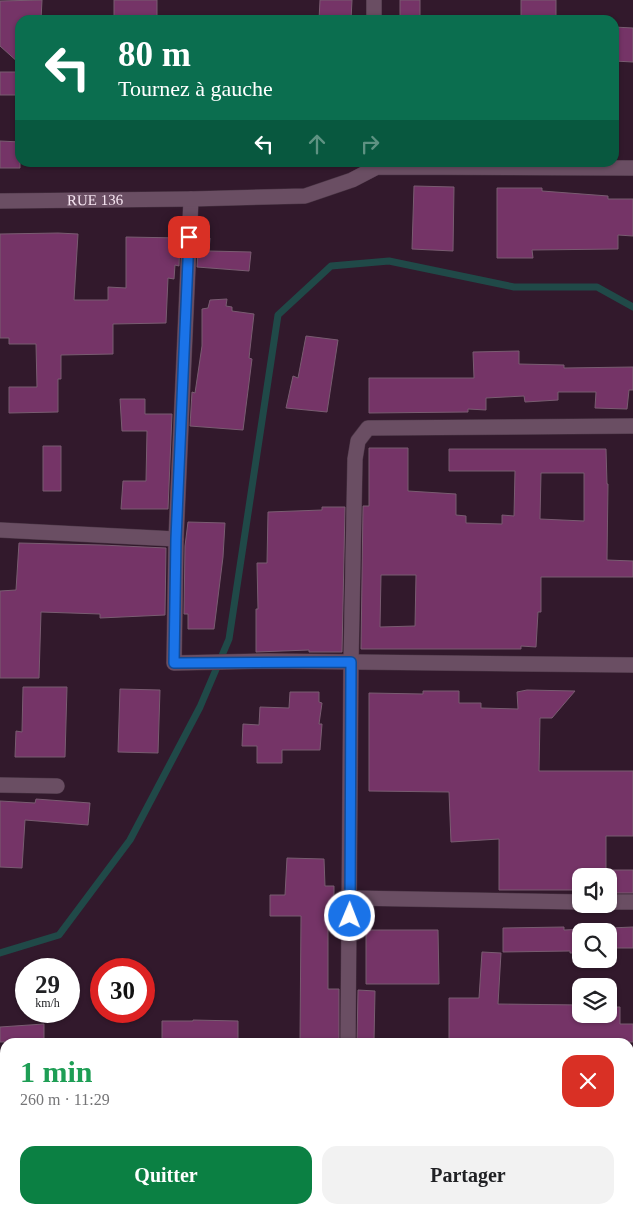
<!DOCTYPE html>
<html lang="fr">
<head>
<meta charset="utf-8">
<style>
	body { margin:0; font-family:Georgia,serif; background:#f2f2f2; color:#202124; height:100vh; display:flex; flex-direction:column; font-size:19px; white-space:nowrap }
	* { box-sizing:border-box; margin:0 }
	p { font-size:16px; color:#757577 }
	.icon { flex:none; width:28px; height:28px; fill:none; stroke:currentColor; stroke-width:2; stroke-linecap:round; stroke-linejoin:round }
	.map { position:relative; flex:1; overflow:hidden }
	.drawer { position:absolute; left:0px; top:1038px; width:634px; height:176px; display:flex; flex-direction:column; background:#fff; border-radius:15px 15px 0 0; box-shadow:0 1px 4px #0004 }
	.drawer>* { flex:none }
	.banner { position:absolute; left:15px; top:15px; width:604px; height:152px; border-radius:15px; box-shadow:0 1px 4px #0004; background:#0b6e4f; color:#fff; overflow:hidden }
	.fabs { position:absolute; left:572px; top:868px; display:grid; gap:10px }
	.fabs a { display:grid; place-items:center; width:45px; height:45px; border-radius:10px; background:#fff; box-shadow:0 1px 4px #0004; font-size:25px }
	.speed { position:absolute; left:15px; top:958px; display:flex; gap:10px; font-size:25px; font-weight:700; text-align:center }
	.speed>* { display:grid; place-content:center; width:65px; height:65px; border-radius:50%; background:#fff; box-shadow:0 1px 4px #0004; line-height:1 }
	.speed small { font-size:12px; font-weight:400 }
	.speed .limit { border:8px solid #d22; background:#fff; color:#111 }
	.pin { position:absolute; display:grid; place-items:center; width:42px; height:42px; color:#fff; margin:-21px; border-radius:10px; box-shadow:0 2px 8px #0006 }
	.me { position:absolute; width:55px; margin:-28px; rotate:1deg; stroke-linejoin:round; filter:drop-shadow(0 0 4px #0008) }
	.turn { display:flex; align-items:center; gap:18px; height:105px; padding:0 20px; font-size:22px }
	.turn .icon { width:65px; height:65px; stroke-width:2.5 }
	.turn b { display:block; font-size:35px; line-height:42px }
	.lanes { display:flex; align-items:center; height:48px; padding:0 20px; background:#0003; justify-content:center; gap:25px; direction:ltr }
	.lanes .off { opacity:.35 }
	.round { display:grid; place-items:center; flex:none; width:52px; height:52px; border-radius:15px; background:#f2f2f2 }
	.overview { display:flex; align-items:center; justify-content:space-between; height:85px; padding:0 20px }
	h1 { font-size:30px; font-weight:600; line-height:38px; color:#1e9e55 }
	.cta { display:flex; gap:10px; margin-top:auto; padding:10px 20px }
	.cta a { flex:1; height:58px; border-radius:15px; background:#0b8043; color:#fff; font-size:20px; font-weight:600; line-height:58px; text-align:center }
	.cta a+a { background:#f2f2f2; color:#202124 }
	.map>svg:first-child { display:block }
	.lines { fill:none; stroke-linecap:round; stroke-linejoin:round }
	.stream { stroke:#204948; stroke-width:7 }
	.building { fill:#753467; stroke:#795c71; fill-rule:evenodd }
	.street-casing { stroke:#493544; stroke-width:16 }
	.street { stroke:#6a4e63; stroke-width:15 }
	.route-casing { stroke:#114b97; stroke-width:12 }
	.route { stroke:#1a73e8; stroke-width:9 }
	.labels { text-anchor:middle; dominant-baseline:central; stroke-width:4; stroke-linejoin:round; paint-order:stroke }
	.street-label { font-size:15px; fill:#f5e4f0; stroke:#32192c }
</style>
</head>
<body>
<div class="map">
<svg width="633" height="1213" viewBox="0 0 633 1213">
	<rect width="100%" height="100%" fill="#32192c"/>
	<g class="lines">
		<path class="stream" d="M 0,953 L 59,935 L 130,840 L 200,707 L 229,639 L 278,315 L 331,266 L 389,261 L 514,287 L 597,287 L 633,307"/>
	</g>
	<path class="building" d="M 42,0 L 41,20 L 20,20 L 20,64 L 0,46 L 0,1 Z
		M 114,0 L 157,0 L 157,20 L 114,20 Z
		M 320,0 L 352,0 L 351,20 L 319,20 Z
		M 400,0 L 420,0 L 420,20 L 400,20 Z
		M 521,0 L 556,0 L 556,20 L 521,20 Z
		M 614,27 L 633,28 L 633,62 L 614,61 Z
		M 0,72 L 20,72 L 20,95 L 0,95 Z
		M 0,141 L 20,142 L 20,168 L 0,168 Z
		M 414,186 L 454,187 L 453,251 L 412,249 Z
		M 497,188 L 542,188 L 542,191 L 608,196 L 608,199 L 633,199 L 633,236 L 618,235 L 618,249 L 532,250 L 533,258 L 497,258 Z
		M 58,233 L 78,234 L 74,300 L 108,300 L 108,287 L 126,288 L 126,237 L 180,238 L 179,266 L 175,265 L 174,279 L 168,278 L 166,323 L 113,324 L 113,354 L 61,355 L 61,379 L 58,379 L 58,412 L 9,413 L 9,387 L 37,387 L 36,344 L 9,344 L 9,338 L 0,338 L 0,234 Z
		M 199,238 L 210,238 L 209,251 L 251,252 L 249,271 L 197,267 Z
		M 227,299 L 226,306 L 232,307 L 232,311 L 254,314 L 249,358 L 252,359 L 243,430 L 190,426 L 192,392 L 195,393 L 202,346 L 202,309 L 208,308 L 210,300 Z
		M 306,336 L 338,340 L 327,412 L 286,408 L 293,376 L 298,378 Z
		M 519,351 L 519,364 L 564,365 L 564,368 L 633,367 L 633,390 L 629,390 L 627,409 L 595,408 L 596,392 L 558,392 L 558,400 L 525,402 L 524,396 L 486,398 L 486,410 L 468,409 L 468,412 L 369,413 L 369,378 L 474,378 L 473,352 Z
		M 120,399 L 145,399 L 145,414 L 172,414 L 168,509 L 121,509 L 123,481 L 146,481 L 147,431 L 122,431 Z
		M 43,446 L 61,446 L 61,491 L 43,491 Z
		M 369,448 L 408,448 L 408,491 L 456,494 L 456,515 L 466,516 L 466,523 L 502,524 L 502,515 L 514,516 L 515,471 L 449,471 L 449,449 L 606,449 L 607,484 L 608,484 L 607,560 L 633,561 L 633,577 L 541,577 L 541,612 L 538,612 L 536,647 L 521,646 L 521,649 L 361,649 L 363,506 L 369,506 ZM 541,473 L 584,473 L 584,521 L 540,519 ZM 381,575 L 416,575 L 415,626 L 380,627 Z
		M 322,507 L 345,507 L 342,652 L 309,652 L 309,650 L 256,652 L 256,609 L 258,609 L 257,563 L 267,563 L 268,512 L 322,510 Z
		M 188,522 L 225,523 L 223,557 L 214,629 L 188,629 L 188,614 L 184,614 L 185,546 Z
		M 19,543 L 101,545 L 166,548 L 165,615 L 100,618 L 100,614 L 41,612 L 39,678 L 0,678 L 0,591 L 16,590 Z
		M 23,687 L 67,687 L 65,757 L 15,757 L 16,731 L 22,732 Z
		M 120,689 L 160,690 L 158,753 L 118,752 Z
		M 527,690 L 575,691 L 552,718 L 540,718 L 539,771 L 633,771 L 633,836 L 606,836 L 606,870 L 633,870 L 633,893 L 610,893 L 610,890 L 609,890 L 609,876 L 581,876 L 581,890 L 499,890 L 499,839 L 451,842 L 449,792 L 369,791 L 369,693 L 423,694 L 423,691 L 459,691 L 459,703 L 481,703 L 481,708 L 518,709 L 517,692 Z
		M 290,692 L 319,692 L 319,702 L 322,703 L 319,724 L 322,724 L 320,750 L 282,750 L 282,763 L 257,763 L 257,746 L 242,746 L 243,724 L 259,725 L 260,707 L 289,708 Z
		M 36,799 L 90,803 L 88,825 L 25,820 L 22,868 L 0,867 L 0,801 L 35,803 Z
		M 287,858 L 324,859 L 325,886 L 334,886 L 334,915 L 328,915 L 328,989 L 339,989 L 339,1042 L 300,1042 L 301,916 L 270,916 L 270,895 L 285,895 Z
		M 564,927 L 564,930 L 633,927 L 633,948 L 616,948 L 613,954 L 609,954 L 609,931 L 581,931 L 581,953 L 570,953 L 570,951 L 503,952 L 503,928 Z
		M 366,930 L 438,930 L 439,984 L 366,984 Z
		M 482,952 L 501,953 L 498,1004 L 581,1005 L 581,1014 L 609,1014 L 609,1007 L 620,1007 L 620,1024 L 633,1024 L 633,1042 L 449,1042 L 449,998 L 479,998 Z
		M 358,990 L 375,991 L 374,1042 L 357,1042 Z
		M 193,1020 L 238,1021 L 238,1042 L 162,1042 L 162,1021 L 193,1021 Z
		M 44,1024 L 44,1042 L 0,1042 L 0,1027 Z"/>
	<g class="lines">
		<g class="street-casing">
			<g id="street">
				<path d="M 374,0 L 374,20"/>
				<path d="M 191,199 L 176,539 L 174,663 L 268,661 L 633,665"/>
				<path id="s1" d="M 0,201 L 191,199 L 305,196 L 352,180 L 377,167 L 633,168"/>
				<path d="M 0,530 L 176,539"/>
				<path d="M 0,785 L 57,786"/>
				<path d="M 351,898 L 581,902"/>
				<path d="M 609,902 L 633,902"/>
				<path d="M 348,1042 L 351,662 L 355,459 L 358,441 L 368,428 L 633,426"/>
				<path d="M 0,1134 L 5,1134"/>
				<path d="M 629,1167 L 633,1167"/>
				<path d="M 110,1213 L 110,1209"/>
				<path d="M 346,1213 L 346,1209"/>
			</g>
		</g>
		<use href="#street" class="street"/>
	</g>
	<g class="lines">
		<g class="route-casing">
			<path id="route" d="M 189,237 L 176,539 L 174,663 L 351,662 L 350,916"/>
		</g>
		<use href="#route" class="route"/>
	</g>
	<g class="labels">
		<g class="street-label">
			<text stroke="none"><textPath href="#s1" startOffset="95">RUE 136</textPath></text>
		</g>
	</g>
</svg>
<div class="fabs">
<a><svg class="icon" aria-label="sound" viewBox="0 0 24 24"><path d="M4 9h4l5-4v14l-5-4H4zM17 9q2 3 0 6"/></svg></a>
<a><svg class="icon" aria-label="search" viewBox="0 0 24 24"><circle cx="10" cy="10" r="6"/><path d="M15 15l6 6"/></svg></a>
<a><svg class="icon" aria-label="layers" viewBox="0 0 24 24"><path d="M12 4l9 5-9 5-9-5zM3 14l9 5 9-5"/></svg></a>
</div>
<div class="speed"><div>29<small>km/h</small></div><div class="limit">30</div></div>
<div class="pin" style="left:189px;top:237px;background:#d93025"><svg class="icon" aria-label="arrive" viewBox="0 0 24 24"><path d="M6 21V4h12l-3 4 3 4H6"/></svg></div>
<svg class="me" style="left:350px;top:916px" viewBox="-20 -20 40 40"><circle r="17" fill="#1a73e8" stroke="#fff" stroke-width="3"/><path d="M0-11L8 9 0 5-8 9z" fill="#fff"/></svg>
<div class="banner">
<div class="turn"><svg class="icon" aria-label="left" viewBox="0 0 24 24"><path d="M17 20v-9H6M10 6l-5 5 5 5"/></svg><div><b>80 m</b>Tournez à gauche</div></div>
<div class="lanes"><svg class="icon" aria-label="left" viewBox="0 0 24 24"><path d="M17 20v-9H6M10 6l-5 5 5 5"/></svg><svg class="icon off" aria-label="ahead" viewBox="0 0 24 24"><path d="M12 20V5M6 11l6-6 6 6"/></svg><svg class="icon off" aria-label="right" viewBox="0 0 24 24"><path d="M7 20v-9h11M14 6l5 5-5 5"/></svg></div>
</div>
<section class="drawer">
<div class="overview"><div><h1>1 min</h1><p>260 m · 11:29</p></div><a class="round" style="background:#d93025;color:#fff"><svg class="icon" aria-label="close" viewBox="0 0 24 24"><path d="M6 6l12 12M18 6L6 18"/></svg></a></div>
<div class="cta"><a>Quitter</a><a>Partager</a></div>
</section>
</div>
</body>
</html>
